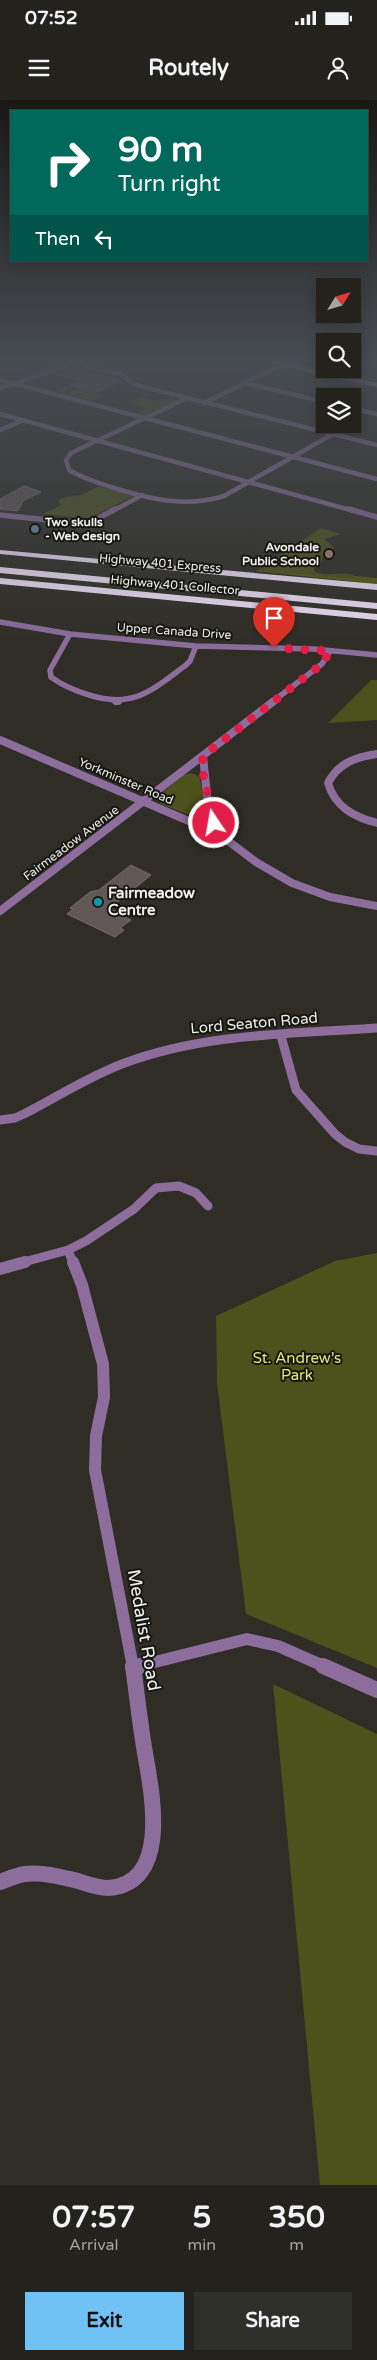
<!DOCTYPE html>
<html lang="en">
<head>
<meta charset="utf-8">
<style>
	body { margin:0; font-family:"Varela Round",sans-serif; background:#2f2f29; color:#f1f3f6; height:100vh; display:flex; flex-direction:column; font-size:19px; white-space:nowrap }
	* { box-sizing:border-box; margin:0 }
	p { font-size:16px; color:#a3a4a3 }
	.icon { flex:none; width:28px; height:28px; fill:none; stroke:currentColor; stroke-width:2; stroke-linecap:round; stroke-linejoin:round }
	.map { position:relative; height:2085px; overflow:hidden }
	.side { display:flex; flex-direction:column; background:#23221c; flex:1 }
	.side>* { flex:none }
	.top-card { position:absolute; left:10px; top:10px; width:358px; height:152px; border-radius:0px; box-shadow:0 2px 12px #0003,0 0 0 1px #403f3b; background:#00695c; color:#fff; overflow:hidden }
	.needle { width:32px; rotate:53deg }
	.fabs { position:absolute; left:316px; top:178px; display:grid; gap:10px }
	.fabs a { display:grid; place-items:center; width:45px; height:45px; border-radius:0px; background:#23221c; box-shadow:0 2px 12px #0003,0 0 0 1px #403f3b; font-size:25px }
	.pin { position:absolute; display:grid; place-items:center; width:42px; height:42px; color:#fff; margin:-51px -21px; border-radius:50% 50% 50% 0; rotate:-45deg; box-shadow:0 0 5px #0007 }
	.pin .icon { rotate:45deg }
	.me { position:absolute; width:55px; margin:-28px; rotate:348deg; stroke-linejoin:round; filter:drop-shadow(0 0 4px #0008) }
	.turn { display:flex; align-items:center; gap:18px; height:105px; padding:0 25px; font-size:22px }
	.turn .icon { width:65px; height:65px; stroke-width:2.5 }
	.turn b { display:block; font-size:35px; line-height:42px }
	.then { display:flex; align-items:center; height:48px; padding:0 25px; background:#0003; gap:10px; font-size:19px }
	.eta { display:flex; justify-content:space-evenly; align-items:center; height:85px; text-align:center }
	.eta b { font-size:30px; font-weight:800; line-height:35px }
	.action { display:flex; gap:10px; margin-top:auto; padding:10px 25px }
	.action a { flex:1; height:58px; border-radius:0px; background:#70c1f4; color:#111; font-size:20px; font-weight:800; line-height:58px; text-align:center }
	.action a+a { background:#2f2f29; color:#f1f3f6 }
	.status { display:flex; justify-content:space-between; align-items:center; height:35px; padding:0 25px; background:#23221c; direction:ltr }
	.status svg { height:14px; fill:currentColor }
	header { display:flex; justify-content:space-between; align-items:center; height:65px; padding:0 25px; background:#23221c; font-size:22px; font-weight:800 }
	.map>svg:first-child { display:block }
	.green { fill:#4d511b }
	.forest { fill:#565b12 }
	.building { fill:#615756; stroke:#766c6a }
	.lines { fill:none; stroke-linecap:round; stroke-linejoin:round }
	.minor-far5 { stroke:#8c6d9c; stroke-width:4.5 }
	.minor-far4 { stroke:#8c6d9c; stroke-width:5.5 }
	.minor-far3 { stroke:#8c6d9c; stroke-width:8 }
	.minor-far2 { stroke:#8c6d9c; stroke-width:9 }
	.minor-far1 { stroke:#8c6d9c; stroke-width:12 }
	.minor { stroke:#8c6d9c; stroke-width:16 }
	.secondary { stroke:#c190db; stroke-width:4.5 }
	.motorway { fill:#f0e1f8; fill-rule:evenodd }
	.route { stroke:#e11d48; stroke-width:9; stroke-dasharray:0 16.2 }
	.service-dot { fill:#5c6f8a; stroke:#161612; stroke-width:2 }
	.education-dot { fill:#8d6e63; stroke:#161612; stroke-width:2 }
	.culture-dot { fill:#0f9aa8; stroke:#161612; stroke-width:2 }
	.labels { text-anchor:middle; dominant-baseline:central; stroke-width:4; stroke-linejoin:round; paint-order:stroke }
	.far-poi-label { font-size:12px; font-weight:bold; fill:#f0efea; stroke:#161612; text-anchor:start }
	.far-street-label { font-size:12px; fill:#f0efea; stroke:#161612 }
	.poi-label { font-size:15px; font-weight:bold; fill:#f0efea; stroke:#161612; text-anchor:start }
	.street-label { font-size:15px; fill:#f0efea; stroke:#161612 }
	.park-label { font-size:15px; fill:#e1ec74; stroke:#161612 }
	.near-street-label { font-size:18px; fill:#f0efea; stroke:#161612 }
</style>
</head>
<body>
<div class="status"><b>07:52</b><svg viewBox="0 0 49 12"><path d="M0 12V9h3v3zM5 12V6h3v6zM10 12V3h3v9zM15 12V0h3v12zM26 1h20v11H26zM47 4h2v5h-2z"/></svg></div>
<header><svg class="icon" aria-label="menu" viewBox="0 0 24 24"><path d="M4 6h16M4 12h16M4 18h16"/></svg>Routely<svg class="icon" aria-label="person" viewBox="0 0 24 24"><circle cx="12" cy="8" r="4"/><path d="M4 21q1-7 8-7t8 7"/></svg></header>
<div class="map">
<svg width="377" height="2085" viewBox="0 0 377 2085">
	<rect width="100%" height="100%" fill="#2f2d26"/>
	<path class="green" d="M 69,286 L 73,287 L 63,292 L 69,293 L 81,288 L 104,296 L 93,301 L 56,291 Z
		M 141,297 L 160,302 L 170,298 L 179,300 L 146,315 L 137,313 L 146,308 L 128,303 Z
		M 99,386 L 133,396 L 87,419 L 43,414 L 61,405 L 58,401 L 61,398 L 67,398 L 65,397 L 81,395 Z
		M 321,428 L 341,434 L 324,439 L 335,448 L 323,455 L 321,464 L 314,467 L 314,471 C 326,478 341,470 355,476 L 355,478 L 258,470 Z
		M 371,580 L 377,580 L 377,620 L 328,623 Z
		M 191,673 L 197,675 L 200,679 L 206,714 L 199,719 L 161,704 L 157,700 L 157,697 L 184,675 Z
		M 377,1153 L 377,1568 L 246,1514 L 217,1283 L 216,1216 L 335,1161 Z
		M 273,1584 L 377,1634 L 377,2085 L 320,2085 Z"/>
	<path class="forest" d="M 258,470 L 354,478 L 355,476 L 377,478 L 377,484 L 255,471 Z"/>
	<path class="building" d="M 75,267 L 100,274 L 99,274 L 122,281 L 96,292 L 70,285 L 80,281 L 56,275 Z
		M 24,386 L 41,392 L 23,401 L 18,411 L 0,409 L 0,399 Z
		M 131,765 L 151,775 L 110,808 L 131,820 L 120,828 L 124,830 L 115,837 L 67,814 L 73,809 L 70,808 L 90,792 L 99,790 Z"/>
	<g class="lines">
		<path class="minor-far5" d="M 66,261 L 121,274 L 134,284 L 143,287 L 377,345
			M 0,280 L 377,379
			M 245,283 L 325,302
			M 0,288 L 75,263
			M 187,298 L 71,353 L 66,360 L 69,370 C 82,378 97,382 111,387 C 149,399 185,408 224,396 L 333,334
			M 204,303 L 284,264
			M 352,308 L 377,314
			M 0,314 L 354,411
			M 0,330 L 24,320
			M 113,411 L 142,395"/>
		<path class="minor-far4" d="M 349,409 L 377,417
			M 0,415 L 88,424 L 115,409
			M 0,522 L 70,534 L 196,546 L 313,549 L 377,555
			M 70,534 L 50,570 L 51,577 C 63,586 76,591 89,595 C 134,609 152,590 186,565 L 190,561 L 196,546
			M 272,602 L 322,564 L 330,551"/>
		<path class="minor-far3" d="M 116,601 L 118,601
			M 0,640 L 219,734 L 256,762 L 292,783 L 330,797 L 377,806
			M 377,654 C 356,657 338,663 328,683 C 335,707 354,717 377,723
			M 203,656 L 207,696 L 219,734
			M 0,811 L 274,601"/>
		<path class="minor-far2" d="M 281,936 L 296,990 L 335,1034 L 345,1042 L 359,1049 L 377,1051
			M 0,1020 L 15,1018 L 24,1014 C 55,998 90,976 122,964 C 204,933 291,934 377,928
			M 68,1150 L 73,1163
			M 20,1163 L 68,1150 L 86,1141 L 134,1109 L 156,1088 L 179,1086 L 196,1093 L 208,1106"/>
		<path class="minor-far1" d="M 73,1162 L 82,1185 L 103,1264 L 104,1297 L 96,1336 L 95,1370 L 133,1567
			M 0,1169 L 25,1162
			M 135,1567 L 247,1539 L 278,1546 L 326,1567"/>
		<path class="minor" d="M 323,1566 L 377,1590
			M 133,1568 L 140,1566
			M 0,1782 C 8,1779 17,1775 25,1774 C 43,1772 62,1777 78,1781 C 87,1784 98,1788 108,1788 C 171,1784 152,1693 145,1653 C 140,1624 137,1595 133,1566"/>
		<path class="secondary" d="M 268,261 L 377,285"/>
		<path class="motorway" d="M 0,450 L 377,484 L 377,490 L 0,454 Z
			M 0,467 L 377,503 L 377,509 L 0,473 Z
			M 0,478 L 377,514 L 377,520 L 0,484 Z"/>
	</g>
	<linearGradient id="sky" x2="0" y2="1"><stop stop-color="#1a1915"/><stop offset="0.47" stop-color="#474c52"/><stop offset="1" stop-color="#474c52" stop-opacity="0"/></linearGradient>
	<rect width="377" height="553" fill="url(#sky)"/>
	<g class="lines">
		<path class="route" d="M 214,723 L 202,669 L 203,656 L 322,564 L 330,551 L 274,548"/>
	</g>
	<circle class="service-dot" cx="35" cy="429" r="5"/>
	<circle class="education-dot" cx="329" cy="454" r="5"/>
	<circle class="culture-dot" cx="98" cy="802" r="5"/>
	<g class="labels">
		<g class="far-poi-label">
			<text x="45" y="422">Two skulls<tspan x="45" dy="14">- Web design</tspan></text>
			<text x="319" y="447" text-anchor="end">Avondale<tspan x="319" dy="14">Public School</tspan></text>
		</g>
		<g class="far-street-label">
			<text transform="translate(160 463) rotate(5)">Highway 401 Express</text>
			<text transform="translate(175 485) rotate(5)">Highway 401 Collector</text>
			<text transform="translate(174 531) rotate(4)">Upper Canada Drive</text>
			<text transform="translate(126 681) rotate(23)">Yorkminster Road</text>
			<text transform="translate(71 743) rotate(-37)">Fairmeadow Avenue</text>
		</g>
		<g class="poi-label">
			<text x="108" y="793">Fairmeadow<tspan x="108" dy="17">Centre</tspan></text>
		</g>
		<g class="street-label">
			<text transform="translate(254 923) rotate(-5)">Lord Seaton Road</text>
		</g>
		<g class="park-label">
			<text x="297" y="1258">St. Andrew’s<tspan x="297" dy="17">Park</tspan></text>
		</g>
		<g class="near-street-label">
			<text transform="translate(144 1530) rotate(80)">Medalist Road</text>
		</g>
	</g>
</svg>
<div class="fabs">
<a><svg class="needle" viewBox="-14 -14 28 28"><path d="M0-13l5 13h-10z" fill="#e53935"/><path d="M0 13l5-13h-10z" fill="#a3a4a3"/></svg></a>
<a><svg class="icon" aria-label="search" viewBox="0 0 24 24"><circle cx="10" cy="10" r="6"/><path d="M15 15l6 6"/></svg></a>
<a><svg class="icon" aria-label="layers" viewBox="0 0 24 24"><path d="M12 4l9 5-9 5-9-5zM3 14l9 5 9-5"/></svg></a>
</div>
<div class="pin" style="left:274px;top:548px;background:#d93025"><svg class="icon" aria-label="arrive" viewBox="0 0 24 24"><path d="M6 21V4h12l-3 4 3 4H6"/></svg></div>
<svg class="me" style="left:214px;top:723px" viewBox="-20 -20 40 40"><circle r="17" fill="#e11d48" stroke="#fff" stroke-width="3"/><path d="M0-11L8 9 0 5-8 9z" fill="#fff"/></svg>
<div class="top-card">
<div class="turn"><svg class="icon" aria-label="right" viewBox="0 0 24 24"><path d="M7 20v-9h11M14 6l5 5-5 5"/></svg><div><b>90 m</b>Turn right</div></div>
<div class="then">Then<svg class="icon" aria-label="left" viewBox="0 0 24 24"><path d="M17 20v-9H6M10 6l-5 5 5 5"/></svg></div>
</div>
</div>
<section class="side">
<div class="eta">
<div><b>07:57</b><p>Arrival</p></div>
<div><b>5</b><p>min</p></div>
<div><b>350</b><p>m</p></div>
</div>
<div class="action"><a>Exit</a><a>Share</a></div>
</section>
</body>
</html>
